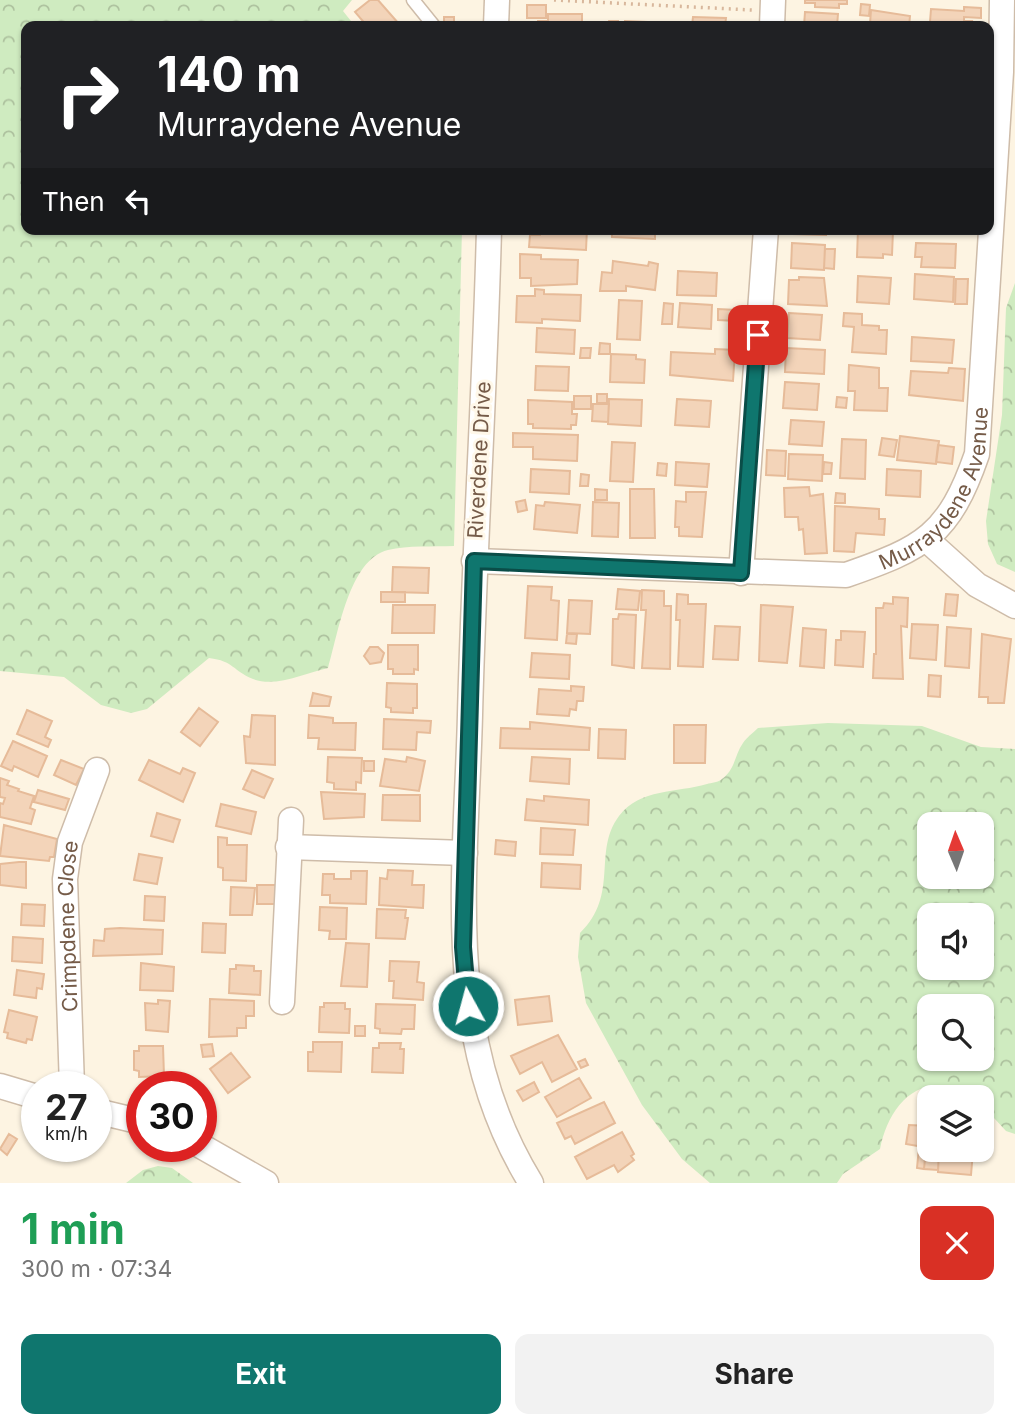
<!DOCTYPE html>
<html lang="en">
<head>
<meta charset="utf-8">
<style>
	body { margin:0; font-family:Inter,sans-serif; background:#f2f2f2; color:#222; height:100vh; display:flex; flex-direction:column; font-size:26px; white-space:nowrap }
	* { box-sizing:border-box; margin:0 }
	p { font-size:23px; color:#767676 }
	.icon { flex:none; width:38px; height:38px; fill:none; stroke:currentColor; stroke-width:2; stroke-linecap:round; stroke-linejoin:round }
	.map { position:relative; height:1183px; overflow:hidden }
	.panel { display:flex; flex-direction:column; background:#fff; flex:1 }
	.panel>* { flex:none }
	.top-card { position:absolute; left:21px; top:21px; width:973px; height:214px; border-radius:14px; box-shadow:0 2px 5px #0004; background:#202124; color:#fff; overflow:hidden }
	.needle { width:46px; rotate:358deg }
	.tools { position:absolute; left:917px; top:812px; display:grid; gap:14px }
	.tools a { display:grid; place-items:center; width:77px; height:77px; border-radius:14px; background:#fff; box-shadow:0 2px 5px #0004; font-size:35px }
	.speed { position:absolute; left:21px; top:1071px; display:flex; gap:14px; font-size:35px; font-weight:700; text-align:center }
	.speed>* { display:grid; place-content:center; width:91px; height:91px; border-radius:50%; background:#fff; box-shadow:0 2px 5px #0004; line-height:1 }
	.speed small { font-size:18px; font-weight:400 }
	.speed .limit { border:10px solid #d22; background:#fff; color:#111 }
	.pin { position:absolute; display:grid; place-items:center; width:60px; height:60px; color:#fff; margin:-30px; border-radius:14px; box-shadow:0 4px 10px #0006 }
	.me { position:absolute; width:77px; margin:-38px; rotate:353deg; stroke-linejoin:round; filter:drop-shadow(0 0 5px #0008) }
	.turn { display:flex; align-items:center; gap:24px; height:147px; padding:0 21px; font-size:32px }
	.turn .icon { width:91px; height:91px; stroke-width:2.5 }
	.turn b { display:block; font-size:49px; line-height:60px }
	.then { display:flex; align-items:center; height:66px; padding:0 21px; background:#0003; gap:14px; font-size:26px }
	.round { display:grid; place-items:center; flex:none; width:74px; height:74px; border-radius:14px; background:#f2f2f2 }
	.headline { display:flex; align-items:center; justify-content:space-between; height:119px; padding:0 21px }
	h1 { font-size:42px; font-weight:700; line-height:52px; color:#1e9e55 }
	.primary-button { display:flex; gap:14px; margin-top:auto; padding:14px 21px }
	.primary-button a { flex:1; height:80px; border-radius:14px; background:#0f766e; color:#fff; font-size:28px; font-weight:700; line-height:80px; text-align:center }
	.primary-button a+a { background:#f2f2f2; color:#222 }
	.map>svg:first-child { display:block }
	.forest { fill:url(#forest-crowns); fill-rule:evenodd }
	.building { fill:#f3d4b9; stroke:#e6bb99; stroke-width:2 }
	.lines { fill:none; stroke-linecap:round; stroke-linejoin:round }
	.service-casing { stroke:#cebca9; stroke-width:15 }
	.minor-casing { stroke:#cebca9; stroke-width:27 }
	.path { stroke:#d8b79c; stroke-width:3.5; stroke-dasharray:2 5; stroke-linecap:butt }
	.service { stroke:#fff; stroke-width:12 }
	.minor { stroke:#fff; stroke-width:24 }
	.route-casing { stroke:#0a4d48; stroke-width:18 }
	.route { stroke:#0f766e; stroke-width:12 }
	.labels { text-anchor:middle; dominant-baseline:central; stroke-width:6; stroke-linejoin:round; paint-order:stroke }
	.street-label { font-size:21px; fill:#755b48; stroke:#fff8e9 }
</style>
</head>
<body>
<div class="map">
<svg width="1015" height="1183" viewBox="0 0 1015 1183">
	<defs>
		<pattern id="forest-crowns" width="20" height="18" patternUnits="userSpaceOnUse" patternTransform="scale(1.75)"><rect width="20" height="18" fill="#cfebc0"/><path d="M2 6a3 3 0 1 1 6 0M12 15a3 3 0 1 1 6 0" fill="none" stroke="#adc19e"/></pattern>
	</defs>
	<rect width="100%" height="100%" fill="#fdf4e2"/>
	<path class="forest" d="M 0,0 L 352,0 L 343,11 L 355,26 L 26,26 L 26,229 L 462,229 L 454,546 C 433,547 408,545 388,550 C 349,559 338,635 328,668 C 306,673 275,688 253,679 C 233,671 234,661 209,658 L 147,709 L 131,713 L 101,705 L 64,677 L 0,671 Z
		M 1015,283 L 1015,572 L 997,564 L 988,544 L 986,521 L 1002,415 L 1006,308 Z
		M 828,723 L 922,726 L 981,747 L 1015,749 L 1015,1134 L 1006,1131 L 982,1105 L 982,1097 C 970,1097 962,1087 951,1086 C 909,1079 887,1114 880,1149 L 843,1174 L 837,1183 L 710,1183 L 682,1159 L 642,1105 L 586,1003 L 578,957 L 580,933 C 620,894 592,852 619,816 C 640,788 677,793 707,784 C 711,783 719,782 722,779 C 735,770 735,754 743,743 C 747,737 754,732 758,728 ZM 929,824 L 982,824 L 982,877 L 929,877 ZM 929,915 L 982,915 L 982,968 L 929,968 ZM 929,1006 L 982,1006 L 982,1059 L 929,1059 Z
		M 158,1166 L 172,1168 L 193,1183 L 126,1183 L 143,1170 Z"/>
	<path class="building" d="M 370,0 L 378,0 L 399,24 L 367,26 L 355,12 Z
		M 805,0 L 847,0 L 847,4 L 839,4 L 839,8 L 815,7 L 815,3 L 805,3 Z
		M 861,4 L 870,5 L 869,16 L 860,15 Z
		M 527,5 L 546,5 L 546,18 L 527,18 Z
		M 964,7 L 981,8 L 981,18 L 964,17 L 964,21 L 972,21 L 971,26 L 926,26 L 926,22 L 930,22 L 931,9 L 964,11 Z
		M 871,10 L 910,16 L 909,26 L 867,26 L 870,24 Z
		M 805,12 L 838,14 L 837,26 L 804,26 Z
		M 548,14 L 582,14 L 582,26 L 537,26 L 538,21 L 548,21 Z
		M 444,17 L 454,17 L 454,26 L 444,26 Z
		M 693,17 L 726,18 L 725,26 L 692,26 Z
		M 609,21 L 618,21 L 618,26 L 606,26 Z
		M 625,21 L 670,23 L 670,26 L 625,26 Z
		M 541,229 L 587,229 L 586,250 L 529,247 L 530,235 L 540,235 Z
		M 602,229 L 655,229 L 655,239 L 612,237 L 612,234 L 602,233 Z
		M 680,229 L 713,229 L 713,232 L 680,231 Z
		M 793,229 L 826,229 L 826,235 L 793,234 Z
		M 858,229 L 893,231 L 892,255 L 883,254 L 883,258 L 857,257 Z
		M 792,243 L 825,245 L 824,270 L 791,268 Z
		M 916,243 L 956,244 L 955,268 L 921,267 L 922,257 L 915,257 Z
		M 825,249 L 835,249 L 834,269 L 824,268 Z
		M 520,254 L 541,255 L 541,259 L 578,260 L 577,284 L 531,286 L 531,278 L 520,278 Z
		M 613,261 L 648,266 L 649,262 L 658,264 L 655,290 L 626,286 L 626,291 L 600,291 L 602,272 L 612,273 Z
		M 678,271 L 717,273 L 716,296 L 677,295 Z
		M 915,274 L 954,277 L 953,302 L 914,299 Z
		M 858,276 L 891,278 L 889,304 L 857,302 Z
		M 799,277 L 824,278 L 827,306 L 788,304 L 789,280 L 799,280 Z
		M 956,279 L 968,279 L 967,304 L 955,304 Z
		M 535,289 L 544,290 L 544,294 L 581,295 L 580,321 L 542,319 L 542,323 L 516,322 L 517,296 L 535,296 Z
		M 619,300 L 642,301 L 640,340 L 617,339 Z
		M 664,303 L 673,304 L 672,324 L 662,324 Z
		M 680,303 L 712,305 L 711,329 L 678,327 Z
		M 718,309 L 736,310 L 736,321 L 718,320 Z
		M 789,313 L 822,315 L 820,340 L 787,338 Z
		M 844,313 L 862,314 L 862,325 L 879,326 L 879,330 L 887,330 L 886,354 L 852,352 L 854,327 L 843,326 Z
		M 537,328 L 575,330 L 574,354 L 536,352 Z
		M 912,337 L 954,340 L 952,363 L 911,361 Z
		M 600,343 L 610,344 L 610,354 L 599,354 Z
		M 581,348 L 591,348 L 590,358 L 580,358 Z
		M 786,348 L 825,350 L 824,374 L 785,372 Z
		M 715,349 L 735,350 L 733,381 L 670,375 L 671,352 L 715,354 Z
		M 611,354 L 636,355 L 636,359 L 645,360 L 644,383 L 610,382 Z
		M 849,365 L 879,368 L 879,388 L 888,388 L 887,411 L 854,410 L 855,391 L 848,391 Z
		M 536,366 L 569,367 L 568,391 L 535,390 Z
		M 949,368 L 965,369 L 963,401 L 909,395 L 911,371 L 948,373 Z
		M 785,382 L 819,384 L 817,410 L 783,408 Z
		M 597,394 L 607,394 L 607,403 L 597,403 Z
		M 574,396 L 591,396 L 591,409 L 574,409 Z
		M 837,397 L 847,398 L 846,408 L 836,407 Z
		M 609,399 L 642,400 L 641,426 L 608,424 Z
		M 677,399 L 711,401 L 709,427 L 675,425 Z
		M 528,400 L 572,402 L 572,414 L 577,414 L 576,425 L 571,425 L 571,429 L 533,428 L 533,424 L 528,424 Z
		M 593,404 L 609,404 L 608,422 L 592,421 Z
		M 791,420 L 824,422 L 822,446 L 789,444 Z
		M 513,433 L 578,435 L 577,461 L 533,459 L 533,447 L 513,447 Z
		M 900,436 L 939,441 L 936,464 L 897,460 Z
		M 882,438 L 897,440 L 894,457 L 879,455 Z
		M 842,439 L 866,440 L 865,479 L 840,478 Z
		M 612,442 L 635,443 L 633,482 L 610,481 Z
		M 938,445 L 954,447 L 952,464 L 936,462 Z
		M 767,450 L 786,451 L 785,476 L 766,475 Z
		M 789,454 L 823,455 L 822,481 L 788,479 Z
		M 676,462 L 709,464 L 707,487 L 675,485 Z
		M 824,462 L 832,463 L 831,474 L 823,474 Z
		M 658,463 L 667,464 L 666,476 L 657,475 Z
		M 531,469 L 570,471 L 569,494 L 530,492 Z
		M 887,469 L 921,471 L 920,497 L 886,495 Z
		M 581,474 L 589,475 L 588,486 L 580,486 Z
		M 809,487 L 810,496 L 823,494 L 827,553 L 805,554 L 803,529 L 799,530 L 798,517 L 785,517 L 784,488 Z
		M 595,489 L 607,490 L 607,500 L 595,500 Z
		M 630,489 L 654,489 L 655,538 L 630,538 Z
		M 686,492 L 706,492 L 702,537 L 679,536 L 679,527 L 675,527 L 676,501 L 686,502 Z
		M 836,493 L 845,494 L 845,503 L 835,503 Z
		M 525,500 L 527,510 L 518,512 L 516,502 Z
		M 545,502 L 580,505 L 577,533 L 534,529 L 536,505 L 544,506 Z
		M 593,502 L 619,503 L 618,537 L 592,536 Z
		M 835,506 L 879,509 L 879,519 L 885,519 L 884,535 L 856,533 L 854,552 L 834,551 Z
		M 393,567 L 429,568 L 428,593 L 392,592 Z
		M 528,586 L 552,587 L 551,600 L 559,601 L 557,640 L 525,638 Z
		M 618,589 L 640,591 L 638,610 L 616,609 Z
		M 642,590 L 664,591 L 664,606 L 671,606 L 670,669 L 642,668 L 646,610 L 641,610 Z
		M 381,592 L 405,592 L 405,602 L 381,602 Z
		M 677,594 L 688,595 L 688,604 L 706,604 L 703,667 L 678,666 L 680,620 L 676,620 Z
		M 946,594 L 958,595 L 956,616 L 944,615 Z
		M 893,597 L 908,598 L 907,627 L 901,626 L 903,679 L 873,678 L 874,654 L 876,654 L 876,608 L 883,608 L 884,603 L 893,604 Z
		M 569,600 L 592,601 L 590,634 L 567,633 Z
		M 393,605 L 435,605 L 434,633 L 392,633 Z
		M 761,605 L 793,607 L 787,663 L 759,661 Z
		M 619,614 L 636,615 L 634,668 L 612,665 L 613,619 L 618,619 Z
		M 912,624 L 938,625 L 936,660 L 910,658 Z
		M 715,626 L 740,627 L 738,660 L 713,659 Z
		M 947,627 L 971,629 L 969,668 L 945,666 Z
		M 803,628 L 826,630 L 824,668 L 800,666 Z
		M 841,631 L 865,632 L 863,667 L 835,665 L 836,640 L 841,640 Z
		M 567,634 L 577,634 L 576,644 L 566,643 Z
		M 982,634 L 1011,639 L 1004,703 L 988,703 L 988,697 L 979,697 Z
		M 388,645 L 418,645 L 418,670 L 414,669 L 414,674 L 393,674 L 393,669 L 388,669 Z
		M 370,647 L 378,647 L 384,653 L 381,662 L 370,664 L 364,656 Z
		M 532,653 L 570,655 L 569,679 L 530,677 Z
		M 929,675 L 941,676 L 940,697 L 928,696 Z
		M 387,683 L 417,684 L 417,708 L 413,708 L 413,713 L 391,712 L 391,708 L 386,707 Z
		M 571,686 L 584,687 L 583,701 L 577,701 L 576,710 L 570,709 L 569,716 L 537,714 L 539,689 L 571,691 Z
		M 313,693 L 331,697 L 329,706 L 310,706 Z
		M 199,708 L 218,722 L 200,746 L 181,732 Z
		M 27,710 L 52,721 L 45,737 L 51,740 L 48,747 L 17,734 Z
		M 252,715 L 275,716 L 275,765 L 246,763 L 244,736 L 250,737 Z
		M 309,715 L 333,718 L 333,723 L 356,723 L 355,750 L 318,749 L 319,738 L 308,738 Z
		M 384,719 L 431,721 L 430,733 L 417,732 L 416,750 L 383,749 Z
		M 530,722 L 590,728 L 589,750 L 500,748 L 501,728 L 530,729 Z
		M 674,725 L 706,725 L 705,763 L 674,763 Z
		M 599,729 L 626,730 L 625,759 L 598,758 Z
		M 13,741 L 47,756 L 38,777 L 14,766 L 12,771 L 1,766 Z
		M 328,757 L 362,758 L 361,783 L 356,782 L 356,790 L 334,789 L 334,783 L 327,782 Z
		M 407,757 L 425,761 L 419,791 L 380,786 L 385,759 L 406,762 Z
		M 532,757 L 570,759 L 569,784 L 530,781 Z
		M 61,760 L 84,769 L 76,785 L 54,775 Z
		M 149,760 L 180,774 L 183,768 L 195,773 L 183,802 L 139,780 Z
		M 364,761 L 374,761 L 374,771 L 364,771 Z
		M 252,770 L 273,779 L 264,798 L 243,789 Z
		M 0,778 L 9,781 L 7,785 L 19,789 L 18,791 L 34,796 L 30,808 L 35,810 L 31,824 L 0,817 L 0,803 L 3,804 L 5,798 L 0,797 Z
		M 38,790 L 69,799 L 65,810 L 34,802 Z
		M 321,792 L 365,794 L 364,817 L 324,819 Z
		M 383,795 L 420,795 L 420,821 L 382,820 Z
		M 544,796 L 589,800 L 588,825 L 525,820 L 527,799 L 544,801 Z
		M 221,804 L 256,812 L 251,834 L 216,826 Z
		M 157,813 L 180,820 L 173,842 L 151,836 Z
		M 4,825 L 57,839 L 54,857 L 50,857 L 49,861 L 0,856 Z
		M 541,828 L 575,830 L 573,855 L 540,854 Z
		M 218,837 L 227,838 L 227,845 L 247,845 L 246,881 L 223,880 L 223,868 L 218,867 Z
		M 496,840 L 516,842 L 515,856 L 495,854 Z
		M 139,854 L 162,858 L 157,884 L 134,880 Z
		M 19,862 L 26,862 L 26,888 L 0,885 L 0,864 Z
		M 542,863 L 581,865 L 580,889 L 541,887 Z
		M 388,870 L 413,871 L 412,885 L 424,885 L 423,908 L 379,905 L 380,878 L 387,879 Z
		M 351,871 L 367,871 L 366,904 L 330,903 L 330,895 L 322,895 L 323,874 L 334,874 L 334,879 L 351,879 Z
		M 257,885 L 276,885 L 276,904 L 257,904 Z
		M 231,887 L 255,888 L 252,915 L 230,915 Z
		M 145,896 L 165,897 L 164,921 L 144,920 Z
		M 22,904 L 45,905 L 44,926 L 21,925 Z
		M 320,907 L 347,908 L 346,939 L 329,939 L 330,931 L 319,930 Z
		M 377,909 L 406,910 L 405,918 L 408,918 L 405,939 L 376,938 Z
		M 203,923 L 226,924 L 225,953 L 202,952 Z
		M 120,928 L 163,930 L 162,954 L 93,956 L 94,940 L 104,941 L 105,929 Z
		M 13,937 L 43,939 L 42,963 L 12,961 Z
		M 346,943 L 369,944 L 367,987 L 341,986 Z
		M 390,961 L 419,962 L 417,982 L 424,983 L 423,1000 L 393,998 L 394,981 L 389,981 Z
		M 141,963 L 174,967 L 173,991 L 140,990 Z
		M 236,965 L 254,966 L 254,971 L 261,971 L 260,995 L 229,993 L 230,969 L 236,969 Z
		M 17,970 L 44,974 L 42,989 L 37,988 L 36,998 L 14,995 Z
		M 549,996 L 552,1021 L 518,1025 L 515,1000 Z
		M 210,999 L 254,1001 L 254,1016 L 246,1016 L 246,1028 L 237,1028 L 237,1036 L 209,1037 Z
		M 158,1000 L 170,1001 L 168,1032 L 146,1030 L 145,1003 L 158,1004 Z
		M 324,1003 L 345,1003 L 345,1009 L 350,1009 L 349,1033 L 319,1032 L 320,1007 L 324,1007 Z
		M 376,1004 L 415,1005 L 414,1029 L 402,1029 L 401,1034 L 380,1033 L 380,1029 L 375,1028 Z
		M 9,1010 L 37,1017 L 32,1040 L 27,1039 L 26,1043 L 7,1038 L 8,1033 L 4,1032 Z
		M 355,1026 L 365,1026 L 365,1036 L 355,1036 Z
		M 558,1035 L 577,1069 L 552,1082 L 542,1062 L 520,1074 L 511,1056 Z
		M 313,1042 L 342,1042 L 341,1072 L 308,1071 L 308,1052 L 313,1052 Z
		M 379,1043 L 401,1043 L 400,1049 L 404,1049 L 403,1073 L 372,1072 L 373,1048 L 379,1048 Z
		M 212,1044 L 214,1056 L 203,1057 L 201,1045 Z
		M 139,1046 L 163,1046 L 164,1076 L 139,1077 L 139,1071 L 134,1070 L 134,1051 L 139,1051 Z
		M 231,1053 L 250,1077 L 228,1093 L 210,1069 Z
		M 585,1059 L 588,1065 L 581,1068 L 578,1062 Z
		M 579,1078 L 591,1098 L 557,1117 L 545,1097 Z
		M 534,1082 L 539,1092 L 523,1101 L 517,1091 Z
		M 604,1102 L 615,1123 L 575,1144 L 571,1136 L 565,1139 L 557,1123 Z
		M 909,1125 L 929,1126 L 929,1148 L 906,1144 Z
		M 622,1132 L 634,1154 L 631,1156 L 634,1160 L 618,1172 L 614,1165 L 587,1179 L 575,1157 Z
		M 9,1134 L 17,1139 L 7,1155 L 0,1149 Z
		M 40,1146 L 73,1146 L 69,1158 L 39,1150 Z
		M 919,1147 L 926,1148 L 924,1169 L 917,1168 Z
		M 926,1148 L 939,1150 L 938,1170 L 924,1169 Z
		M 939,1150 L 973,1151 L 971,1175 L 938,1172 Z"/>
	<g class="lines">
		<g class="service-casing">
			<path id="service" d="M 413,0 L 434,26"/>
		</g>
		<g class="minor-casing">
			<g id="minor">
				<path d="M 496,26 L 497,0"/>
				<path d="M 772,26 L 773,0"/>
				<path d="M 489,229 C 485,391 474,553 470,715 C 466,876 441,1038 531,1183"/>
				<path d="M 927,540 L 977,585 L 1015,606"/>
				<path id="s1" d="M 474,561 L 846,575 C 924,548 949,535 977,454 L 1001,72 L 1002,0"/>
				<path d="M 741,573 L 766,229"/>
				<path d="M 288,847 L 465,853"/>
				<path d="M 282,1002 L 291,820"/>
				<path d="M 0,1086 L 37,1097"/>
				<path id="s2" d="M 72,1087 L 65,879 L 70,842 L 97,770"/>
				<path d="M 96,1111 L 142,1122"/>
				<path d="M 201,1146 L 266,1183"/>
			</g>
		</g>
		<path class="path" d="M 554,0 L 752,10"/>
		<use href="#service" class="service"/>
		<use href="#minor" class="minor"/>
	</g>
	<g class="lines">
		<g class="route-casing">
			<path id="route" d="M 468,1006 L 463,947 L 474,561 L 741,573 L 758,335"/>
		</g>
		<use href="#route" class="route"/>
	</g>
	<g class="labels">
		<g class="street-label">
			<text transform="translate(479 460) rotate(-87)">Riverdene Drive</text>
			<text stroke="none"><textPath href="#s1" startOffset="508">Murraydene Avenue</textPath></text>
			<text stroke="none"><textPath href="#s2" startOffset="161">Crimpdene Close</textPath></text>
		</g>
	</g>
</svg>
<div class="tools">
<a><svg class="needle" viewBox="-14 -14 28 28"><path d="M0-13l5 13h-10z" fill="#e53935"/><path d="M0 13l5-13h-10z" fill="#767676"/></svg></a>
<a><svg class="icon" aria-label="sound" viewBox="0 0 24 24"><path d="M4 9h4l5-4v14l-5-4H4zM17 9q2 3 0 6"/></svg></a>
<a><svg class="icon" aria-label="search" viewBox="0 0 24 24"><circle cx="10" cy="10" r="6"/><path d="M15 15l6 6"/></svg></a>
<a><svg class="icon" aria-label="layers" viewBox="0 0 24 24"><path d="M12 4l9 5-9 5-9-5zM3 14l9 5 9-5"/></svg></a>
</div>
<div class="speed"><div>27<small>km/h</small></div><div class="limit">30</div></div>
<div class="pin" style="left:758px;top:335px;background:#d93025"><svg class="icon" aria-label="arrive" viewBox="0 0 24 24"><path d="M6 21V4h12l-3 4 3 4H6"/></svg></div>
<svg class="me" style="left:468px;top:1006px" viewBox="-20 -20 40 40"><circle r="17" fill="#0f766e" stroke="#fff" stroke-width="3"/><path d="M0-11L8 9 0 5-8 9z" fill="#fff"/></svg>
<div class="top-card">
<div class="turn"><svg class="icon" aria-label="right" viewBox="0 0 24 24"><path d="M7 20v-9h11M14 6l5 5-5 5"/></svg><div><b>140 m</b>Murraydene Avenue</div></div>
<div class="then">Then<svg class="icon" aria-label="left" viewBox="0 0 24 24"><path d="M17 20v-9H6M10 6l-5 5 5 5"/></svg></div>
</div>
</div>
<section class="panel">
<div class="headline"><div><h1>1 min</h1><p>300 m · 07:34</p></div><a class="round" style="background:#d93025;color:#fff"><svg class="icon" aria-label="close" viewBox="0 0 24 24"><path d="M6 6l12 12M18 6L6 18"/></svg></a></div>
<div class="primary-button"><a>Exit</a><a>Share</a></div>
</section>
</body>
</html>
